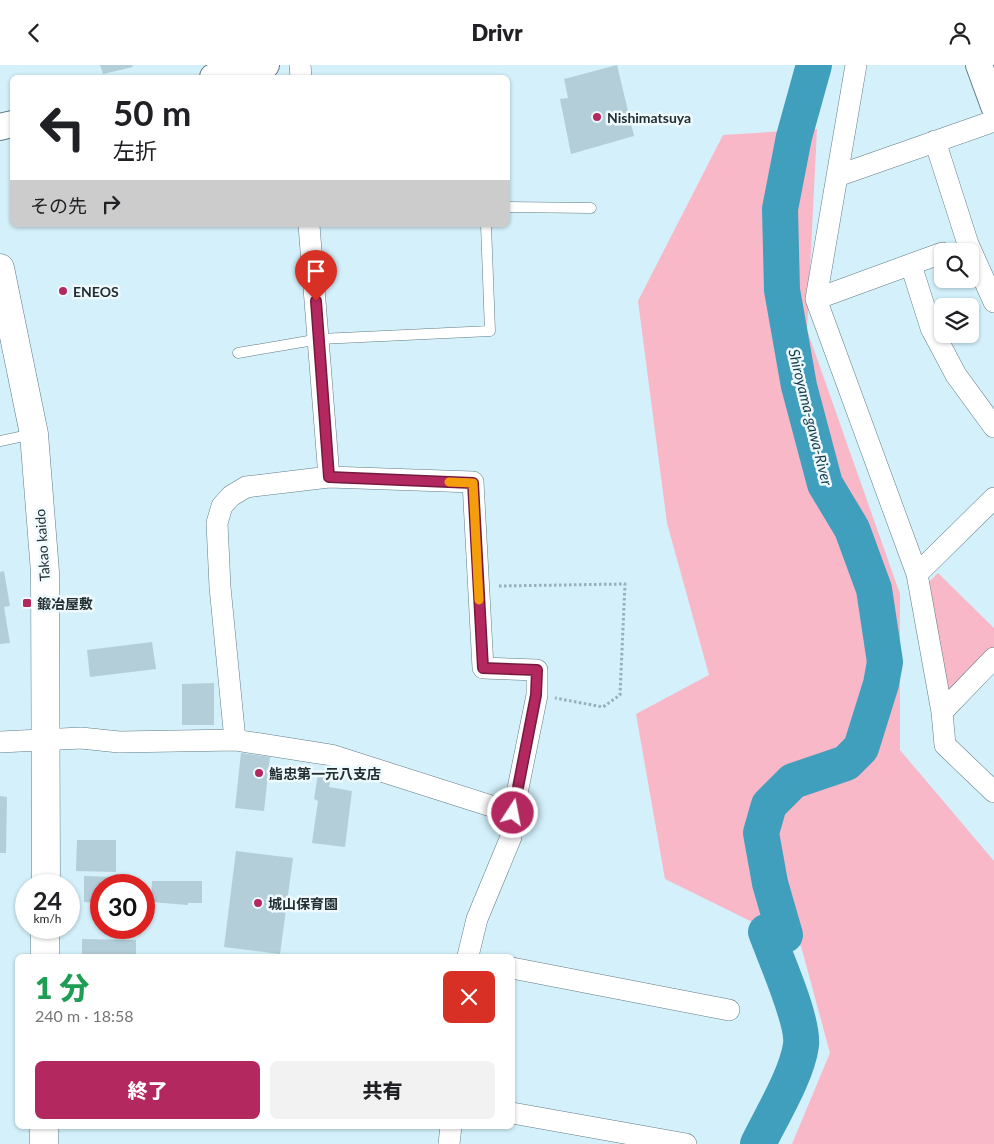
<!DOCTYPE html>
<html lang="ja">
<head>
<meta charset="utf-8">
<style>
	body { margin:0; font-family:Lato,"Noto Sans JP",sans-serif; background:#f2f2f2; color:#202124; height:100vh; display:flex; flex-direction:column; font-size:19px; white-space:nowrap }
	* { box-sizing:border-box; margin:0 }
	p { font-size:16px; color:#757577 }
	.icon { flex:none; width:28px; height:28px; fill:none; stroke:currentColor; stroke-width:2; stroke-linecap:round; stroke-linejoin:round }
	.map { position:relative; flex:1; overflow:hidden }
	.details { position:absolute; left:15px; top:889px; width:500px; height:175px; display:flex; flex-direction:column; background:#fff; border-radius:8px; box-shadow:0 1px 4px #0004 }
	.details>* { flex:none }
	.guide { position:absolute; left:10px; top:10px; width:500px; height:152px; border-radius:8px; box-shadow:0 1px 4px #0004; background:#fff; color:#202124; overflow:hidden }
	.controls { position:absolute; left:934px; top:178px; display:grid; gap:10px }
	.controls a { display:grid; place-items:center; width:45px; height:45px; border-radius:8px; background:#fff; box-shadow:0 1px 4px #0004; font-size:25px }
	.speed { position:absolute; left:15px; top:809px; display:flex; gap:10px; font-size:25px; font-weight:700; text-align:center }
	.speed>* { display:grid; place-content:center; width:65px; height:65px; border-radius:50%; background:#fff; box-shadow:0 1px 4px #0004; line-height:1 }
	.speed small { font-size:12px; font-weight:400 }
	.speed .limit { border:8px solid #d22; background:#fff; color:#111 }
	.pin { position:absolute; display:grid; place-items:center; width:42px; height:42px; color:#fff; margin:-51px -21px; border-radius:50% 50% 50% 0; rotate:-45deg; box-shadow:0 0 5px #0007 }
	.pin .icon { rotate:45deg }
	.me { position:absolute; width:55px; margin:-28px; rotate:11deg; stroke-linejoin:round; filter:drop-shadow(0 0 4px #0008) }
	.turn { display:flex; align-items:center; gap:18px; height:105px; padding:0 20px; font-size:22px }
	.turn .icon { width:65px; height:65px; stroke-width:2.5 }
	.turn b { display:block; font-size:35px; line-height:42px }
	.then { display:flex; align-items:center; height:48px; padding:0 20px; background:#0003; gap:10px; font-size:19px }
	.round { display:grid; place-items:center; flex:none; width:52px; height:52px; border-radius:8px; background:#f2f2f2 }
	.summary { display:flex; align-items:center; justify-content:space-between; height:85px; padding:0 20px }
	h1 { font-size:30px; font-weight:800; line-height:38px; color:#1e9e55 }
	.cta { display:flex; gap:10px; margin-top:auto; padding:10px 20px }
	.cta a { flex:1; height:58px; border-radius:8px; background:#b42860; color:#fff; font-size:20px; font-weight:800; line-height:58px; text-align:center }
	.cta a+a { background:#f2f2f2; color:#202124 }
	header { display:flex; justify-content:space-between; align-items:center; height:65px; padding:0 20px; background:#fff; font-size:22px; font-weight:800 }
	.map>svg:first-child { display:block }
	.green { fill:#f8b8c8 }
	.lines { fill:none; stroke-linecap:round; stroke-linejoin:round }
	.river { stroke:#419fbe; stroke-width:36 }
	.building { fill:#b3ced9 }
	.service-casing { stroke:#627c86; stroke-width:11 }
	.minor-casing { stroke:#627c86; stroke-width:22 }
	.tertiary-casing { stroke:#627c86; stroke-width:28 }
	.primary-casing { stroke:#627c86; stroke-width:29 }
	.path { stroke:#98afb7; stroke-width:3; stroke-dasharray:2.5 2.5; stroke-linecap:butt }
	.service { stroke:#fff; stroke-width:10 }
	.minor { stroke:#fff; stroke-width:21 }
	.tertiary { stroke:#fff; stroke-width:26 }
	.primary { stroke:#fff; stroke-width:28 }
	.route-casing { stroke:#751a3e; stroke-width:12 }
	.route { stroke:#b42860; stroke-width:9 }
	.slow { stroke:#f59e0b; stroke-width:9 }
	.poi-dot { fill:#b42860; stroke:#effafe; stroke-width:2 }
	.labels { text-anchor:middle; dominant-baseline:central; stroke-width:5; stroke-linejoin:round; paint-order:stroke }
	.poi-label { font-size:14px; font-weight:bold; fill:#232e32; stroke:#effafe; text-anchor:start }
	.street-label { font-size:14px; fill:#232e32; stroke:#effafe }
	.water-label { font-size:15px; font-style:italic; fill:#143d4b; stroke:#effafe }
</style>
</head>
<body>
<header><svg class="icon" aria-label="back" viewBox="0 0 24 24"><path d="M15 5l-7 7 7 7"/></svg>Drivr<svg class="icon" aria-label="person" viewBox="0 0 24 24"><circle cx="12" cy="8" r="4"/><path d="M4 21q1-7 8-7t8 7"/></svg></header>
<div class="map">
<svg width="994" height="1079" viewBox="0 0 994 1079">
	<rect width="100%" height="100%" fill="#d3f0fb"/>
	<path class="green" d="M 817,64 L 807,265 L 900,529 L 900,685 L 994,796 L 994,1079 L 792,1079 L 830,988 L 801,881 L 665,814 L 636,649 L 709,610 L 667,458 L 638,236 L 723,70 Z
		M 938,508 L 994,563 L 994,593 L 942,647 L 920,526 Z"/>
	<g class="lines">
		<path class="river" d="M 758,1079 C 771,1052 797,1010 801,980 C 804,956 775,892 766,867 L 785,870 L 770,818 L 761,768 L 769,740 L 793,716 L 846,698 L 861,683 L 881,619 L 885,597 L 874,524 L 852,464 L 825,419 L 799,321 L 782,225 L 780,144 L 794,72 L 814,0"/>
	</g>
	<path class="building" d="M 100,0 L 132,0 L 133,2 L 103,9 Z
		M 617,0 L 634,71 L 571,89 L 560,34 L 568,33 L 564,14 Z
		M 4,506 L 10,541 L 4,542 L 10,578 L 0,579 L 0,507 Z
		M 152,577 L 156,604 L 90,612 L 87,585 Z
		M 214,618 L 214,660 L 182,660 L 182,619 Z
		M 241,688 L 270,692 L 264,746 L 235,743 Z
		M 318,709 L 331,711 L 329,722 L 352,726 L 345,782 L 312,778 L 318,736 L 314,734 Z
		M 0,731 L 7,732 L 6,788 L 0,788 Z
		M 77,775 L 116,775 L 116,807 L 76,806 Z
		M 236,786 L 293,793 L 280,889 L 224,882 Z
		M 84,811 L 139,813 L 138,820 L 101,820 L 101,838 L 84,837 Z
		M 152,816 L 202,816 L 202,838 L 188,838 L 188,840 L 151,837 Z
		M 82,874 L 136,875 L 136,891 L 82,891 Z"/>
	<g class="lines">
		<g class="service-casing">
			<path id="service" d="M 508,142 L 591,143
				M 238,288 L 320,274 L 490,266 L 486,160
				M 0,376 L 33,369"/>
		</g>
		<g class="minor-casing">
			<path id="minor" d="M 300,0 L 301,12
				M 856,0 L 816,234 L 917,509 L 942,647 L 945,680 L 994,727
				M 935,76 L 968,179 L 994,237
				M 837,111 L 994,56
				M 309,160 L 329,412
				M 911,200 L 931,263 L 956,310 L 994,362
				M 816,234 L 942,188
				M 917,509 L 994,433
				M 942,647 L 994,593
				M 235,675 L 220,522 L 217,458 L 222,441 L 231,431 L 246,422 L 329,412 L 473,417 L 483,603 L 537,605 L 537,630 L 513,748
				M 0,677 L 81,673 L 119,677 L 235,675 L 331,690 L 513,748 L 511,772 L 477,854 L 468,891
				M 512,903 L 729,945
				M 512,1048 L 686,1079
				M 449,1079 L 451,1061"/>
		</g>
		<g class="tertiary-casing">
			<path id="tertiary" d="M 979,0 L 994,41
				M 213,12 L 266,0
				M 0,62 L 12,59"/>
		</g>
		<g class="primary-casing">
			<path id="primary" d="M 0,203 L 34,369 L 45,507 L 46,820
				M 45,891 L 45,862
				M 44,1079 L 44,1061"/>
		</g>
		<path class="path" d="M 499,521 L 625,519 L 620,630 L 603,642 L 555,633"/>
		<use href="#service" class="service"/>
		<use href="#minor" class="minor"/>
		<use href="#tertiary" class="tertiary"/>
		<use href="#primary" class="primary"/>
	</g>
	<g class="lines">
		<g class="route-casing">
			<path id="route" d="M 316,236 L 329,412 L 473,418 L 483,603 L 537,605 L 536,630 L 513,748"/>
		</g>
		<use href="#route" class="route"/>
		<path class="slow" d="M 449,417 L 473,418 L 479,535"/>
	</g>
	<g class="poi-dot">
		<circle cx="597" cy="52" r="5"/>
		<circle cx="63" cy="226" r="5"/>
		<rect x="22" y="533" width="10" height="10" rx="2.5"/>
		<circle cx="259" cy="708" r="5"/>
		<circle cx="258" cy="838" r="5"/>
	</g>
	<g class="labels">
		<g class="poi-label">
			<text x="607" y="52">Nishimatsuya</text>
			<text x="73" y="226">ENEOS</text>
			<text x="37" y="538">鍛冶屋敷</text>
			<text x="269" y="708">鮨忠第一元八支店</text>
			<text x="268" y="838">城山保育園</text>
		</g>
		<g class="street-label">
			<text transform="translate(42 480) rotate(-94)">Takao kaido</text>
		</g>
		<g class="water-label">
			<text transform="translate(811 352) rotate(76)">Shiroyama-gawa-River</text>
		</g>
	</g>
</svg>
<div class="controls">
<a><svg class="icon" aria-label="search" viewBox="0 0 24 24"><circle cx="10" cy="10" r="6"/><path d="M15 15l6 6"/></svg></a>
<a><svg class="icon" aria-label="layers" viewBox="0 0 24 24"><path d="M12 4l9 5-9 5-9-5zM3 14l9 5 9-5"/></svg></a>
</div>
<div class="speed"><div>24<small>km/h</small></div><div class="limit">30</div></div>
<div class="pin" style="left:316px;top:236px;background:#d93025"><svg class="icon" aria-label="arrive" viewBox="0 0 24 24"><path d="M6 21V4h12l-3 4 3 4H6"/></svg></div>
<svg class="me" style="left:513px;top:748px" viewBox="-20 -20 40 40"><circle r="17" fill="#b42860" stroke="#fff" stroke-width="3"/><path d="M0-11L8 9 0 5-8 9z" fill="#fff"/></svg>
<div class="guide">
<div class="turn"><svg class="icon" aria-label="left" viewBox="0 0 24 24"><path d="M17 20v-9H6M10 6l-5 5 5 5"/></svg><div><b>50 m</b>左折</div></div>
<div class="then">その先<svg class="icon" aria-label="right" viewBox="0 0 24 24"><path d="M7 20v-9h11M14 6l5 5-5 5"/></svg></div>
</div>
<section class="details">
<div class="summary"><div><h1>1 分</h1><p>240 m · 18:58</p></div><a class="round" style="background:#d93025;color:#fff"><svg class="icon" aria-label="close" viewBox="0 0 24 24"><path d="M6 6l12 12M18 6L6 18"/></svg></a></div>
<div class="cta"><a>終了</a><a>共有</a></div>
</section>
</div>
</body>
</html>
